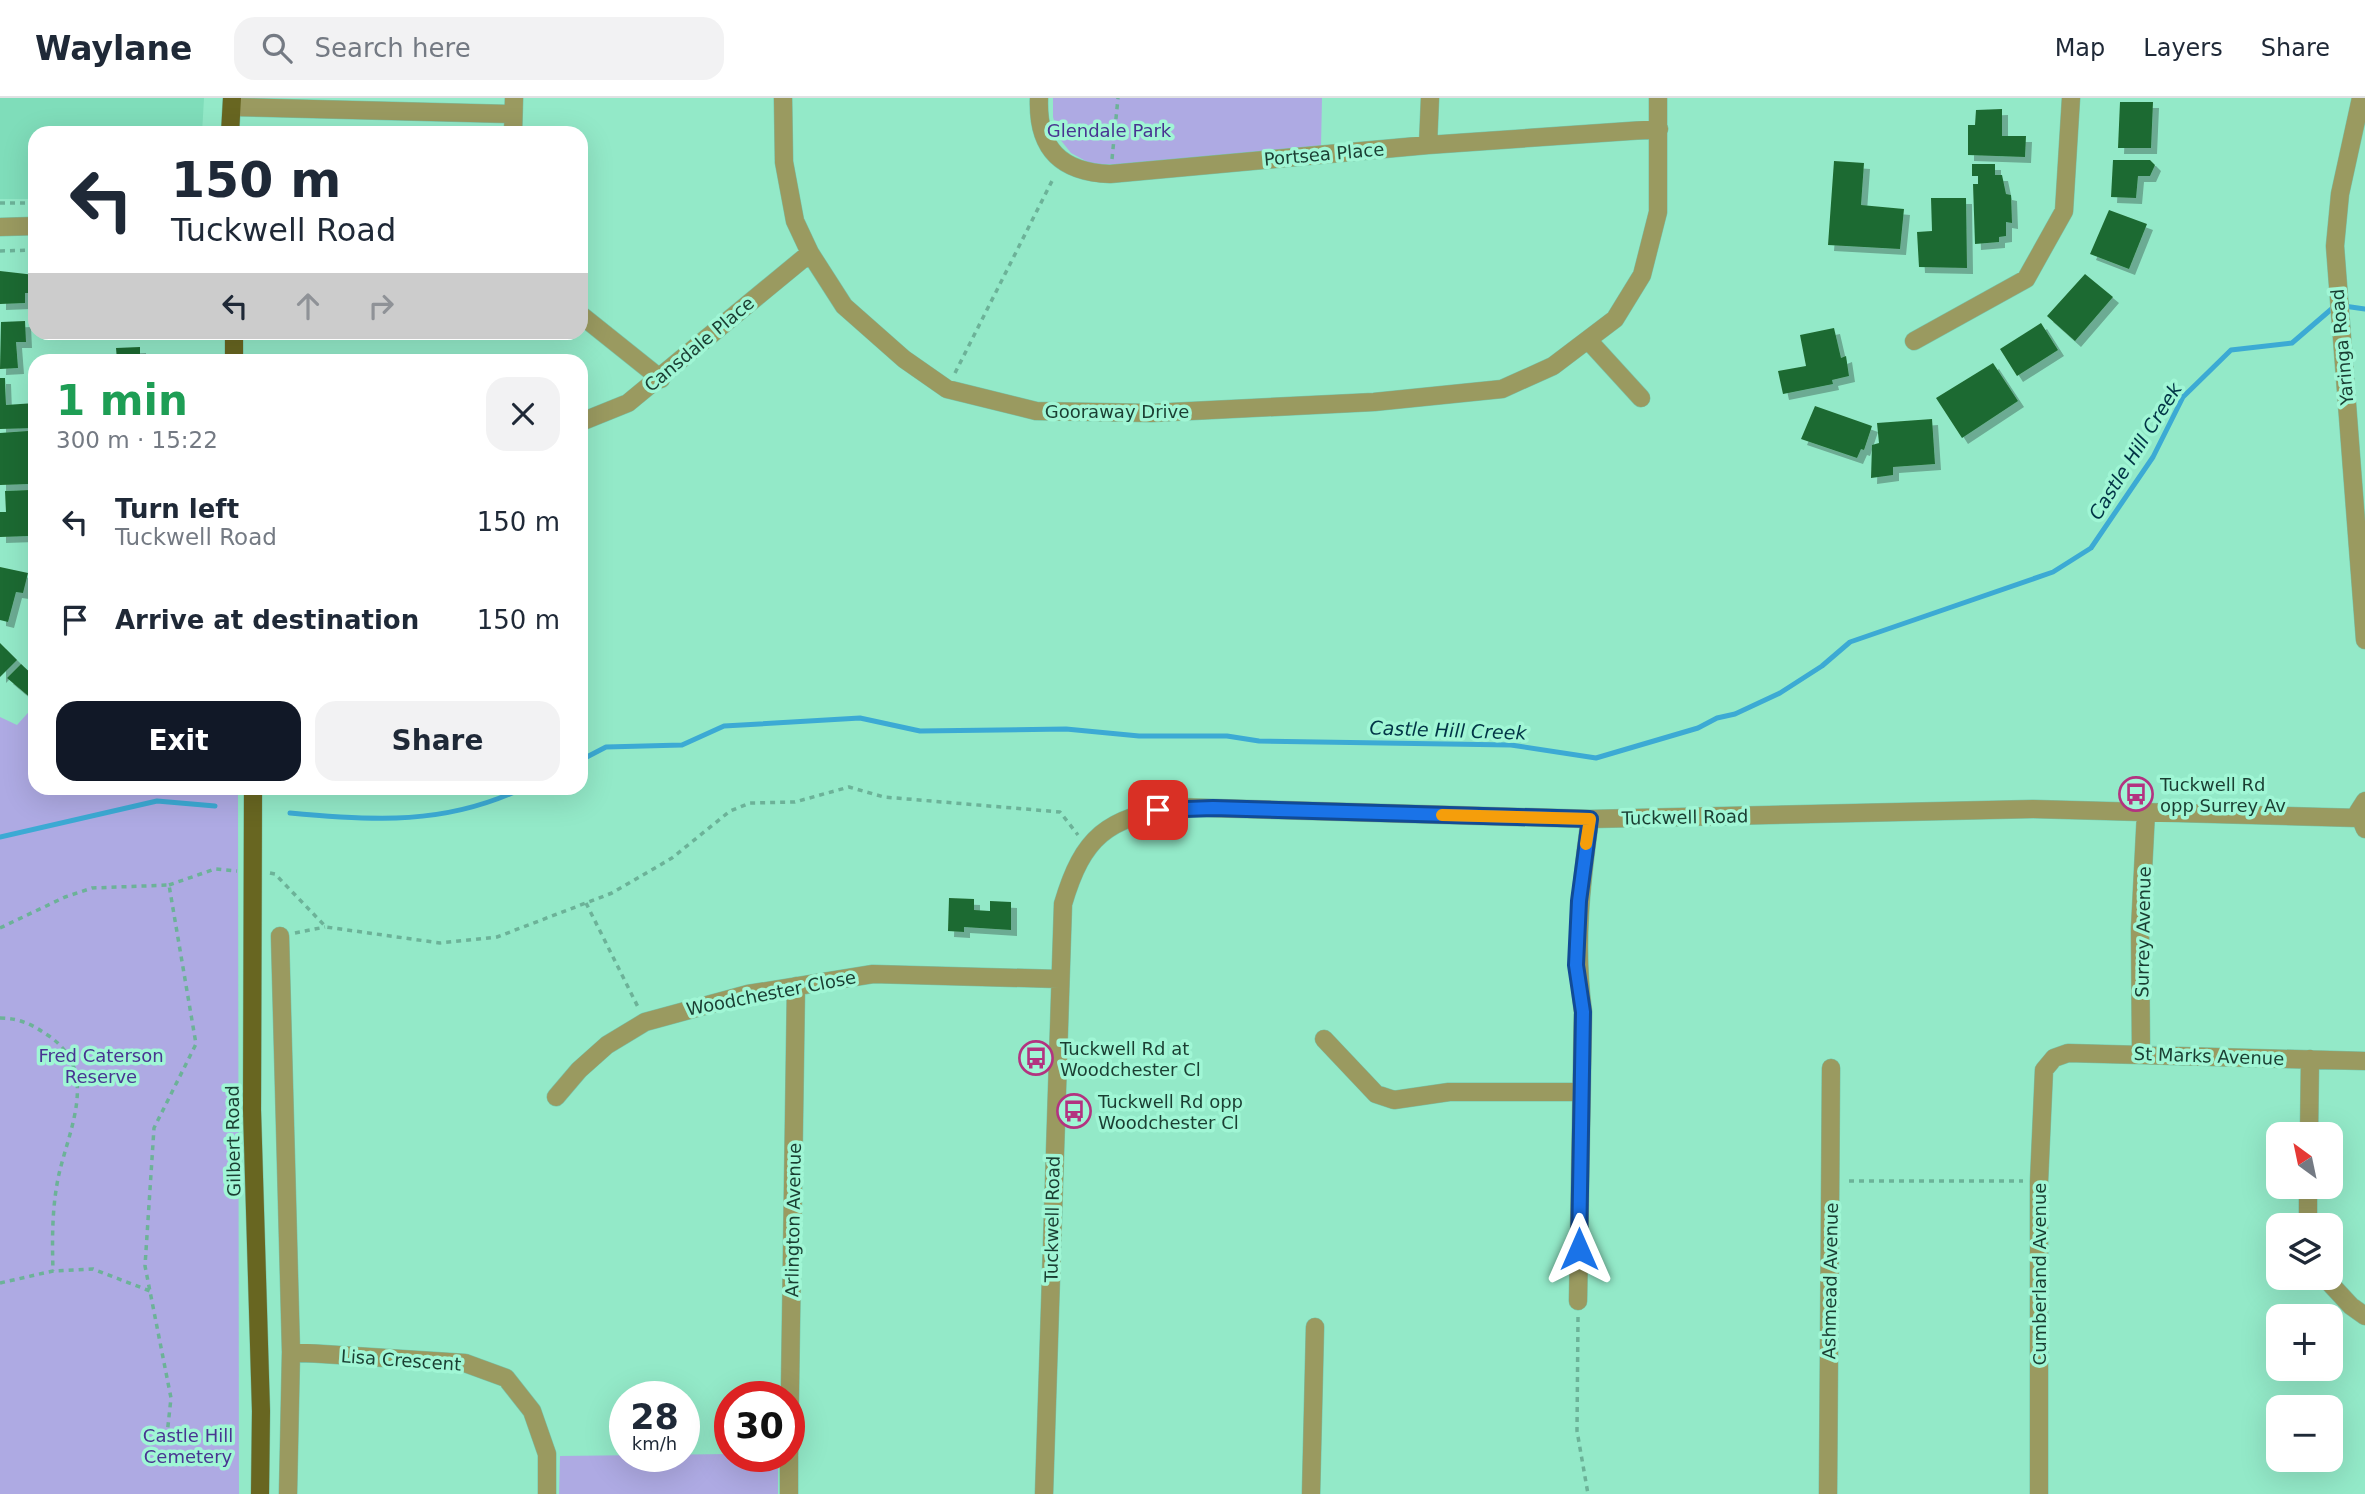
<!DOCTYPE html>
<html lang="en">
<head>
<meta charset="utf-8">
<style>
	body { margin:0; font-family:"DejaVu Sans",sans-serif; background:#f2f2f3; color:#1f2937; height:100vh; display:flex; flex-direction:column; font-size:26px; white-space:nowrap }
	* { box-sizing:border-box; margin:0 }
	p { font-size:23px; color:#747a83 }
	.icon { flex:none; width:38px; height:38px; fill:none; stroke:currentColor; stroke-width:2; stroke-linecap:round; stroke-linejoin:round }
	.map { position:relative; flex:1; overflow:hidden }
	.panel { position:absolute; left:28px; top:256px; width:560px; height:441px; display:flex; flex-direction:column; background:#fff; border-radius:21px; box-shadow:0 7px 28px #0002 }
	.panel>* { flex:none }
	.top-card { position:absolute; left:28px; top:28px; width:560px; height:214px; border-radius:21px; box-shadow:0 7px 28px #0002; background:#fff; color:#1f2937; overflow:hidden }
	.needle { width:46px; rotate:327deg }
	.tools { position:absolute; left:2266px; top:1024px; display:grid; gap:14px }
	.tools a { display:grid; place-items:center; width:77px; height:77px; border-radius:14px; background:#fff; box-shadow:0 7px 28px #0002; font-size:35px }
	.speed { position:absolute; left:609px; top:1283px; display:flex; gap:14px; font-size:35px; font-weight:700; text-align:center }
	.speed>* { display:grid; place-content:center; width:91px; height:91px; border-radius:50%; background:#fff; box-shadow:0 7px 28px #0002; line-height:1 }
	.speed small { font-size:18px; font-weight:400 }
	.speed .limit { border:10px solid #d22; background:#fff; color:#111 }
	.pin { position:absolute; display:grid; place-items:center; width:60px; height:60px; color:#fff; margin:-30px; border-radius:14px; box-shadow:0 4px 10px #0006 }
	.me { position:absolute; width:77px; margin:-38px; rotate:0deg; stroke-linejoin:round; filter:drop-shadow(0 0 5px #0008) }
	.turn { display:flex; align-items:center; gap:24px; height:147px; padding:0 28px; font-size:32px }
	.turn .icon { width:91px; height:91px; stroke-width:2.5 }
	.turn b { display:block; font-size:49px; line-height:60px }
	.lanes { display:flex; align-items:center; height:66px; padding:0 28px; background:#0003; justify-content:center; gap:35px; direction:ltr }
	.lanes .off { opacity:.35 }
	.round { display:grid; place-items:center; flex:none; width:74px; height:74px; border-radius:21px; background:#f2f2f3 }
	.head { display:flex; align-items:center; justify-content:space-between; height:119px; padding:0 28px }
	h1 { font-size:42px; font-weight:800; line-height:52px; color:#1e9e55 }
	.cta { display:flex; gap:14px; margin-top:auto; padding:14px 28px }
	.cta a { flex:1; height:80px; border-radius:21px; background:#111827; color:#fff; font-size:28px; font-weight:800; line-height:80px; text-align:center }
	.cta a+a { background:#f2f2f3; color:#1f2937 }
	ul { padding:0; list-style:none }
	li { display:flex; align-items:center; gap:21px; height:98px; padding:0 28px }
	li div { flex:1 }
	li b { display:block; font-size:26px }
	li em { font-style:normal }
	header { display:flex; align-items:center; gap:42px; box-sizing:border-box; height:98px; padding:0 35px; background:#fff; border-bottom:2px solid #e0e1e3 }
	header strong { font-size:33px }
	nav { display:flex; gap:38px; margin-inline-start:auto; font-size:24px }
	.search { width:490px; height:63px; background:#f2f2f3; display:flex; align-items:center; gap:18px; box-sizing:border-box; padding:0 24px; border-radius:21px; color:#747a83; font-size:26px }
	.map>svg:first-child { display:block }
	.built { fill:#7fddba }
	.green { fill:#aeaae3 }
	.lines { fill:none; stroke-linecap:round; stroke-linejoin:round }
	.stream { stroke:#3caad4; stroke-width:5 }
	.building { fill:#1f6a31; filter:url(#shadow) }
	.minor-casing { stroke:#78c3a7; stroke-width:19 }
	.major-casing { stroke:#78c3a7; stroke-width:19 }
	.path { stroke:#6cb298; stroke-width:3.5; stroke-dasharray:5 5; stroke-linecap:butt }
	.minor { stroke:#9a9a60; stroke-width:18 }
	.major { stroke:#686621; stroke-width:18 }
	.route-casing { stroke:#114b97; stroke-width:18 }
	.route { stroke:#1a73e8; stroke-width:12 }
	.slow { stroke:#f59e0b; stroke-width:12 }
	.labels { text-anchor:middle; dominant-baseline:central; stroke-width:7; stroke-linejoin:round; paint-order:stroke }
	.park-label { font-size:18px; fill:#483491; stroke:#a0f6d5 }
	.street-label { font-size:18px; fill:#1a3e32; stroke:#a0f6d5 }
	.poi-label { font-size:18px; fill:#1a3e32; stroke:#a0f6d5; text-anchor:start }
	.water-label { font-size:19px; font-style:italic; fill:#013446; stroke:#a0f6d5 }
</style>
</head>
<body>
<header>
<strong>Waylane</strong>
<div class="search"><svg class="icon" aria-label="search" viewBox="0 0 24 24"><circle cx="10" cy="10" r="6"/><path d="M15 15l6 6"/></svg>Search here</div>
<nav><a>Map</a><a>Layers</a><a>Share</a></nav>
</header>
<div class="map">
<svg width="2365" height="1396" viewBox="0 0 2365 1396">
	<defs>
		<filter id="shadow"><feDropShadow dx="6" dy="6" stdDeviation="0" flood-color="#0004"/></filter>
	</defs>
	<rect width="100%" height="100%" fill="#93e9c8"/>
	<path class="built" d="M 0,0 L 204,0 L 202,35 L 35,35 L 35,101 L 0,101 Z"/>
	<path class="green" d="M 1053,0 L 1322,0 L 1321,48 L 1132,66 L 1093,67 L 1071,55 L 1059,40 L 1053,19 Z
		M 35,607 L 35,690 L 238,690 L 239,1396 L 0,1396 L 0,619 L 17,627 Z
		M 730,1356 L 778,1358 L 778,1396 L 559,1396 L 560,1358 Z"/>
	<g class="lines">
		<path class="stream" d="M 2344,208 L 2365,211
			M 581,662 L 606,649 L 682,647 L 724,628 L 860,620 L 920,633 L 1066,631 L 1139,638 L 1227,638 L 1259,643 L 1511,647 L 1596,660 L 1698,630 L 1717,620 L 1735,616 L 1780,595 L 1822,568 L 1850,544 L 2053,474 L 2091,450 L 2153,359 L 2183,299 L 2231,252 L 2292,245 L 2335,208
			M 290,715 C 374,723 446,727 523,690
			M 0,739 L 157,703 L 215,708"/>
	</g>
	<path class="building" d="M 2120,4 L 2153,4 L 2151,50 L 2118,50 Z
		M 2002,11 L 2002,38 L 2026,38 L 2025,59 L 1968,57 L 1968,27 L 1975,27 L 1976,12 Z
		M 2113,62 L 2150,62 L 2155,67 L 2150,78 L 2138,78 L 2136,100 L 2111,99 Z
		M 1834,63 L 1864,65 L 1861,107 L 1904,111 L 1900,151 L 1828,147 Z
		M 1972,66 L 1995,66 L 1995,77 L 2002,77 L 2006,96 L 2011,97 L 2012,125 L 2006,124 L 2006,138 L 1999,139 L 1999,144 L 1975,146 L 1973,86 L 1978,86 L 1978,78 L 1972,78 Z
		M 1931,100 L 1966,100 L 1967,170 L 1919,169 L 1917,134 L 1932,133 Z
		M 2109,112 L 2147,126 L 2129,171 L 2090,156 Z
		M 0,173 L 35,177 L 35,195 L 25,195 L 25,205 L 0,206 Z
		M 2085,176 L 2113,199 L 2075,243 L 2047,218 Z
		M 25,223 L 26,244 L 16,244 L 18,270 L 0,271 L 1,224 Z
		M 2041,225 L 2058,252 L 2017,278 L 2000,251 Z
		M 1834,230 L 1841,260 L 1846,258 L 1849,278 L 1832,282 L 1833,286 L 1783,296 L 1778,273 L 1806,268 L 1800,237 Z
		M 140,249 L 140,262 L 117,262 L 116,250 Z
		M 1993,265 L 2018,303 L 1962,340 L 1936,300 Z
		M 0,280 L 5,280 L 6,307 L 35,305 L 35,330 L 0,331 Z
		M 1815,308 L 1872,328 L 1864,352 L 1861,351 L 1857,360 L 1801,341 Z
		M 1932,321 L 1935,366 L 1893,369 L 1893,377 L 1871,380 L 1872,347 L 1879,345 L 1877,325 Z
		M 28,333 L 29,386 L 0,387 L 0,335 Z
		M 29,392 L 29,438 L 0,439 L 0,414 L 6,414 L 5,393 Z
		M 0,469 L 28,475 L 23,495 L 16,494 L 8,524 L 0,522 Z
		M 0,545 L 17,562 L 0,579 Z
		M 21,566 L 35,579 L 35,597 L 32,601 L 7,580 Z
		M 949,800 L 974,801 L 974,812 L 990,813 L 990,803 L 1011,804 L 1011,832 L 964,829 L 964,834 L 948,833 Z"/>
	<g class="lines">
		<g class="minor-casing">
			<path id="minor" d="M 783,0 L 784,64 L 795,123 L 810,155 L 844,208 L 904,261 L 947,291 L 1036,313 L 1151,315 L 1374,304 L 1502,291 L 1553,268 L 1615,221 L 1642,177 L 1658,114 L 1658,0
				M 1039,0 C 1037,51 1061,74 1110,76 L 1428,47 L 1659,31
				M 2361,0 L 2340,96 L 2335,148 L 2365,542
				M 232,9 L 513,16
				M 513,35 L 514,0
				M 1428,47 L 1430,0
				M 0,129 L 35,128
				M 581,217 L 661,281
				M 1588,242 L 1641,300
				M 1914,243 L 2026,181 L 2064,113 L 2071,0
				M 581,324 L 628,305 L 810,155
				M 2365,703 L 2358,714 L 2365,731
				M 280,838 L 291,1254 L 288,1396
				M 1324,941 L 1376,996 L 1394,1002 L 1449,994 L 1580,994
				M 2141,955 L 2140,831 L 2146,714
				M 556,999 L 579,972 L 607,947 L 645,924 L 748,896 L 873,876 L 1059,881
				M 2309,1036 L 2310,961
				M 2308,1127 L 2308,1088
				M 2325,1180 L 2351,1208 L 2365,1218
				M 1578,1203 L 1583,914 C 1574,848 1581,786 1590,721
				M 291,1254 L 465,1265 L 506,1280 L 532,1313 L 547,1356 L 547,1396
				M 789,1357 L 796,888
				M 789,1396 L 789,1358
				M 1044,1396 L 1063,806 C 1083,738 1107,720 1176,709 L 1590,721 L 2033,711 L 2358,720
				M 1311,1396 L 1315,1229
				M 1828,1396 L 1831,970
				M 2039,1396 L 2039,1084 L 2044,972 L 2054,960 L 2068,955 L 2365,963"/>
		</g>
		<g class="major-casing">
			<path id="major" d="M 230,35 L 232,0
				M 234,234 L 234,262
				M 253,690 L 252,1012 L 261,1313 L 260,1396"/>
		</g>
		<path class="path" d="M 1112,61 L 1118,0
			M 0,105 L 35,105
			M 0,153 L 35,152
			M 955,275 L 1054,79
			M 270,775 L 275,776 L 326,829 L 440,845 L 497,839 L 612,795 L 672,760 L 730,713 L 750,705 L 795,704 L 849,689 L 884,699 L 1060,714 L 1078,737
			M 169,787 L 215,771 L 237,773
			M 586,805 L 638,909
			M 0,830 L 65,799 L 92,790 L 169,787 L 196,946 L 154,1030 L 145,1168 L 171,1300 L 167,1337
			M 295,835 L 325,829
			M 0,920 C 20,920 33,927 49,938 C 99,973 70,1029 59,1076 C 52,1108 52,1140 53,1173
			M 1849,1083 L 2023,1083
			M 0,1185 L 53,1173 L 93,1171 L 150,1193
			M 1578,1219 L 1577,1333 L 1588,1396"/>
		<use href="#minor" class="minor"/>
		<use href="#major" class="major"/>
	</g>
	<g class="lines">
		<g class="route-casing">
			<path id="route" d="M 1158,712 L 1213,710 L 1590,721 L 1579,803 L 1576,867 L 1583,914 L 1579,1151"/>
		</g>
		<use href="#route" class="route"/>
		<path class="slow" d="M 1442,717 L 1590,721 L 1586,746"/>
	</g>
	<defs>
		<g id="bus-ring" transform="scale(1.75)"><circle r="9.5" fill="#a0f6d5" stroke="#b33380" stroke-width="1.5"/><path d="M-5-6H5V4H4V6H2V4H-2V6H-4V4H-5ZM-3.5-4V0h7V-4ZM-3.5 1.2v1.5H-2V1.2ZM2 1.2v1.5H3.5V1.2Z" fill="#b33380"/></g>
	</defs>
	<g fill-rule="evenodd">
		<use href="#bus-ring" x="2136" y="696"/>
		<use href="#bus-ring" x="1036" y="960"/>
		<use href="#bus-ring" x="1074" y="1013"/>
	</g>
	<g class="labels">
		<g class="park-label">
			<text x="1109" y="32">Glendale Park</text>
			<text x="101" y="957">Fred Caterson<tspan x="101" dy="21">Reserve</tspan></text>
			<text x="188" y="1337">Castle Hill<tspan x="188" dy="21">Cemetery</tspan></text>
		</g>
		<g class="street-label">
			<text transform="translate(1324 56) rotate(-5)">Portsea Place</text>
			<text transform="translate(699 246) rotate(-40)">Cansdale Place</text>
			<text transform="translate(2342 249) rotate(-95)">Yaringa Road</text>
			<text x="1117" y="313">Gooraway Drive</text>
			<text transform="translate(1685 719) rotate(-1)">Tuckwell Road</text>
			<text transform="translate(2143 834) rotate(-89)">Surrey Avenue</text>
			<text transform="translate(771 895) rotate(-11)">Woodchester Close</text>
			<text transform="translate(2209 958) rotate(2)">St Marks Avenue</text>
			<text transform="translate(233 1043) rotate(-91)">Gilbert Road</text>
			<text transform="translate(1052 1121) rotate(-89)">Tuckwell Road</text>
			<text transform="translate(793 1122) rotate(-89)">Arlington Avenue</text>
			<text transform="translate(2039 1176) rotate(-90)">Cumberland Avenue</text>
			<text transform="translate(1830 1183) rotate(-89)">Ashmead Avenue</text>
			<text transform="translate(401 1262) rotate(4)">Lisa Crescent</text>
		</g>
		<g class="poi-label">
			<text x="2160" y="686">Tuckwell Rd<tspan x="2160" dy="21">opp Surrey Av</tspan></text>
			<text x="1060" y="950">Tuckwell Rd at<tspan x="1060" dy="21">Woodchester Cl</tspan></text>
			<text x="1098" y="1003">Tuckwell Rd opp<tspan x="1098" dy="21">Woodchester Cl</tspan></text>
		</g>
		<g class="water-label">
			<text transform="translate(2135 353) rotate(-58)">Castle Hill Creek</text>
			<text transform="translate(1448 632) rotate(2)">Castle Hill Creek</text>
		</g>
	</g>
</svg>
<div class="tools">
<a><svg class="needle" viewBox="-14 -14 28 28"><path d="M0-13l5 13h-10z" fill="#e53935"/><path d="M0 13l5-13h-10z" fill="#747a83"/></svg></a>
<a><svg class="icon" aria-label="layers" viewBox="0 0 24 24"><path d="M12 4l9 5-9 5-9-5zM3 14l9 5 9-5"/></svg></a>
<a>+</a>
<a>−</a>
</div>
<div class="speed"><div>28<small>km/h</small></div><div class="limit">30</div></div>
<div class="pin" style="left:1158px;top:712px;background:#d93025"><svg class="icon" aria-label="arrive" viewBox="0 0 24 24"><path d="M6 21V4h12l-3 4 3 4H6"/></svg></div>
<svg class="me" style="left:1579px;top:1151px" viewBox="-20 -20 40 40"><path d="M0-17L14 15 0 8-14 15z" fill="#1a73e8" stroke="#fff" stroke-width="4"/></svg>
<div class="top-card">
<div class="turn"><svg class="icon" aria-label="left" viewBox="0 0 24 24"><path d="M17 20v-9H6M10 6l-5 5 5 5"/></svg><div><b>150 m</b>Tuckwell Road</div></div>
<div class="lanes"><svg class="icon" aria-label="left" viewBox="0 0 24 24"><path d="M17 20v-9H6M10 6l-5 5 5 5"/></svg><svg class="icon off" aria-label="ahead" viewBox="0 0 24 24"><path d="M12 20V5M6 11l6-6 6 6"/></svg><svg class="icon off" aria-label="right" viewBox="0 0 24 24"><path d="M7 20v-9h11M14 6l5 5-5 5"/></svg></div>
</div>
<section class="panel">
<div class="head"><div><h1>1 min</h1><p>300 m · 15:22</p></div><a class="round"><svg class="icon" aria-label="close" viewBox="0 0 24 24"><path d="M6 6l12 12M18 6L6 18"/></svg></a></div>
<ul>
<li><svg class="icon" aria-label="left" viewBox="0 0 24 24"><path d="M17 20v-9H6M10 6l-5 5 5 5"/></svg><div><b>Turn left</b><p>Tuckwell Road</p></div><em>150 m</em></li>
<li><svg class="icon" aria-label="arrive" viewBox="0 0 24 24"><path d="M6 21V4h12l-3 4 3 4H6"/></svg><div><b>Arrive at destination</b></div><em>150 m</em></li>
</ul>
<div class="cta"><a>Exit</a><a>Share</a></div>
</section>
</div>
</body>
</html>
